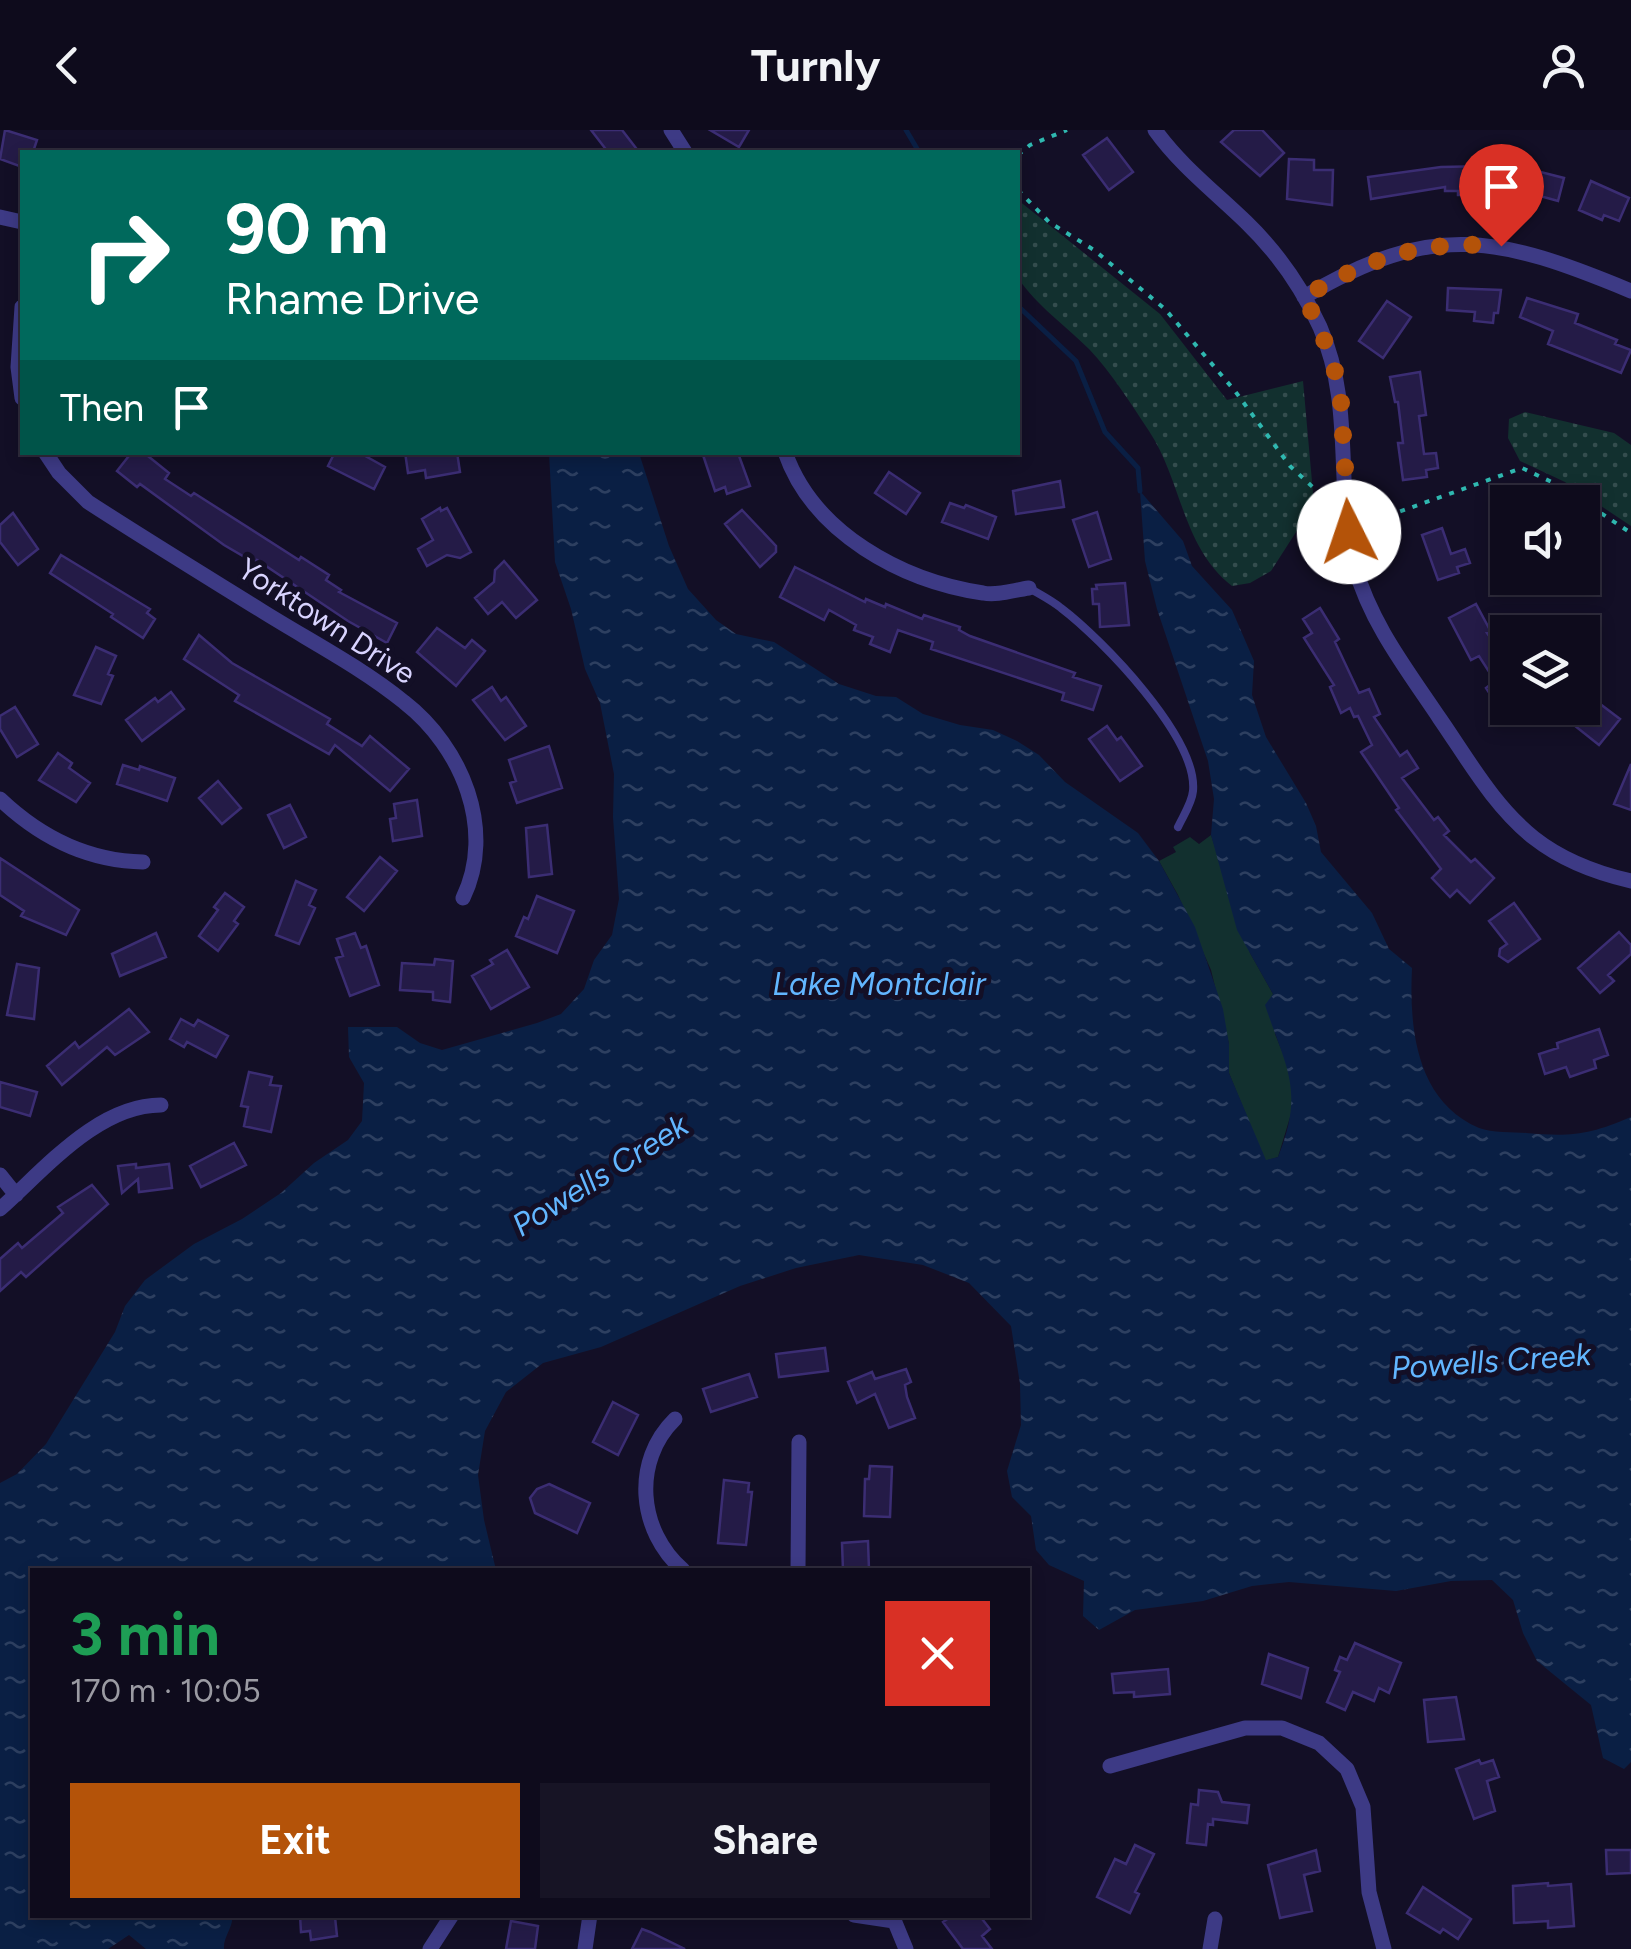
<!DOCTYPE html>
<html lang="en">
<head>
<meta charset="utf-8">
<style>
	body { margin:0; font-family:Figtree,sans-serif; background:#171425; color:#f1f3f6; height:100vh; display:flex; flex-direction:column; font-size:38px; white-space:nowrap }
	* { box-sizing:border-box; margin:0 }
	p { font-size:32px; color:#9b9ba3 }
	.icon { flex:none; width:55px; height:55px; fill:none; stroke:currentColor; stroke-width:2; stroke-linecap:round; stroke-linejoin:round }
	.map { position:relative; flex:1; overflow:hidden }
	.sheet { position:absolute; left:30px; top:1438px; width:1000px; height:350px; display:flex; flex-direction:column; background:#0e0b1c; border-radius:0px; box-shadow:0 5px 15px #0003,0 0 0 2px #2e2b3b }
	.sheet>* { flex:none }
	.banner { position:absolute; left:20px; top:20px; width:1000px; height:305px; border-radius:0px; box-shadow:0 5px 15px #0003,0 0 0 2px #2e2b3b; background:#00695c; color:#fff; overflow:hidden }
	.tools { position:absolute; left:1490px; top:355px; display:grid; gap:20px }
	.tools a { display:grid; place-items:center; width:110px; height:110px; border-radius:0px; background:#0e0b1c; box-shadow:0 5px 15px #0003,0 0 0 2px #2e2b3b; font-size:50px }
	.pin { position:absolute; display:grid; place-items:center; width:85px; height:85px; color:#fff; margin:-102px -42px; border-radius:50% 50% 50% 0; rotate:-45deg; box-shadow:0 0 10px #0007 }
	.pin .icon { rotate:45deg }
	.me { position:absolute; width:110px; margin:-55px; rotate:356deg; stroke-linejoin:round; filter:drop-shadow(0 0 8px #0008) }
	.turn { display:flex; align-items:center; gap:35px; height:210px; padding:0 40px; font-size:45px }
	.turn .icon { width:130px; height:130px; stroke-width:2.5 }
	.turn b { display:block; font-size:70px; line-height:85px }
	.then { display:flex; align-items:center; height:95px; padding:0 40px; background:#0003; gap:20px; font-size:38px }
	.round { display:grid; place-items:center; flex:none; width:105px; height:105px; border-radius:0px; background:#171425 }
	.overview { display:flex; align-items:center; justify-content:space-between; height:170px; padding:0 40px }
	h1 { font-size:60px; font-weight:700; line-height:75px; color:#1e9e55 }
	.primary-button { display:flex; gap:20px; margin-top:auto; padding:20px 40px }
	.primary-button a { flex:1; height:115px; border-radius:0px; background:#b45309; color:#fff; font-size:40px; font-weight:700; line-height:115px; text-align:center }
	.primary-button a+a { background:#171425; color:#f1f3f6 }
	header { display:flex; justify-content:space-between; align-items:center; height:130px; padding:0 40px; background:#0e0b1c; font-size:45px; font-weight:700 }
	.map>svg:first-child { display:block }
	.grass { fill:url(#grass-dots) }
	.park { fill:#12302f }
	.water { fill:url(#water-ripples) }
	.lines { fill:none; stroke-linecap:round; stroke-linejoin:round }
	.stream { stroke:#0a1f44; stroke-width:5 }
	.building { fill:#241b47; stroke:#3b2d73; stroke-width:2.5 }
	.path { stroke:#2fb8b0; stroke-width:4; stroke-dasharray:5 8; stroke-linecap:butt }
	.lane { stroke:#3d3a85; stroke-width:8 }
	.street { stroke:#3d3a85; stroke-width:15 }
	.route { stroke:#b45309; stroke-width:18; stroke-dasharray:0 32.4 }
	.labels { text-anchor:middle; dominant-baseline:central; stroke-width:10; stroke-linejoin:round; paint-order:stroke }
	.street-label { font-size:30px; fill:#d9d4ff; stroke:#130f26 }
	.water-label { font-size:32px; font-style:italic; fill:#62b6ff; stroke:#130f26 }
</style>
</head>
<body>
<header><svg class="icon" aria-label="back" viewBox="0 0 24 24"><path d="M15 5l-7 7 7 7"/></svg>Turnly<svg class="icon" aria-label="person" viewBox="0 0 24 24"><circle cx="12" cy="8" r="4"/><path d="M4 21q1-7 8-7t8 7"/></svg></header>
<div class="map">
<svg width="1631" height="1819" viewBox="0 0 1631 1819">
	<defs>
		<pattern id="grass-dots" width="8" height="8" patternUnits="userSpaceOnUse" patternTransform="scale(2.5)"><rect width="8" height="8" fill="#12302f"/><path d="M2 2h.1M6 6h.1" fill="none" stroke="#344d4e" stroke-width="1.8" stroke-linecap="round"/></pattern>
		<pattern id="water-ripples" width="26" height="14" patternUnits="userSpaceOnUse" patternTransform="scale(2.5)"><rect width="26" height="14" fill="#0a1f44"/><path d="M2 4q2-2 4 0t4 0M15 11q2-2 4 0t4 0" fill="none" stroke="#2d3f60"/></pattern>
	</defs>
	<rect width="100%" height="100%" fill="#130f26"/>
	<path class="grass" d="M 1018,70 L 1160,184 L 1227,270 L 1303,251 L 1314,374 L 1271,441 L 1250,453 L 1232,456 C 1182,417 1182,351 1149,301 C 1131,274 1111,242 1089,219 C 1066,196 1036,175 1018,148 Z
		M 1525,282 L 1614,303 L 1631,315 L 1631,396 L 1565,352 L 1520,331 L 1508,308 L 1509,289 Z"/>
	<path class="park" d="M 1211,705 L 1250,823 L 1273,864 L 1275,904 L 1291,943 L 1294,974 L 1278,1027 L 1265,1031 L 1229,943 L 1229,914 L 1211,840 L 1178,765 L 1159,731 L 1176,722 L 1173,717 L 1190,707 L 1199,714 Z"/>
	<path class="water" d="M 549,323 L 639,323 L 669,416 L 688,459 L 716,490 L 736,504 L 774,512 L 839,554 L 876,566 L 896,567 L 923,584 L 960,595 L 993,600 L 1017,611 L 1039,625 L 1065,652 L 1138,703 L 1159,731 L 1195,797 L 1223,879 L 1229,914 L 1229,943 L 1266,1030 L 1278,1027 C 1305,960 1286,938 1265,875 L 1273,864 L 1237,800 L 1211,705 L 1214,669 L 1208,631 L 1157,479 L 1145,431 L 1140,361 L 1183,411 L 1192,436 L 1232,480 L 1254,531 L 1252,565 L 1266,607 L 1306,673 L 1316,696 L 1321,722 L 1372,783 L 1389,819 L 1412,838 C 1409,898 1416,971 1479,998 C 1492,1003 1512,1002 1526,1003 C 1571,1007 1589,1005 1631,987 L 1631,1632 L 1624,1639 L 1603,1628 L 1591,1575 L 1537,1531 L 1523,1503 L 1513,1470 L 1492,1450 L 1451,1451 L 1396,1461 L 1289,1452 L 1252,1456 L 1203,1471 L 1135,1480 L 1099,1500 L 1083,1486 L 1084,1451 L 1049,1435 L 1036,1420 L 1031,1386 L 1012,1367 L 1007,1341 L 1021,1295 L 1020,1254 L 1011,1196 L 969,1153 L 923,1135 L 859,1125 L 796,1138 L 740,1156 L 601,1217 L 543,1233 L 506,1262 L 485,1301 L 478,1345 L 484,1390 L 496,1440 L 32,1440 L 32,1785 L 232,1785 C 234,1797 223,1806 224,1819 L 146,1819 L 129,1805 L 108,1819 L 0,1819 L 0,1353 L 17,1344 L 46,1314 L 115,1202 L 125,1176 L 145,1150 L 194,1114 L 242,1089 L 281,1063 L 314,1033 L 348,1010 L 362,991 L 364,953 L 349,927 L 348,897 L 397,897 L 420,913 L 442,920 L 537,893 L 561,884 L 584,859 L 594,830 L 612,805 L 619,769 L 613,687 L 614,644 L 600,573 L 585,539 L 571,479 L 555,432 Z"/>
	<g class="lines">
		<path class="stream" d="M 906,0 L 919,22
			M 1018,176 L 1076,231 L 1105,302 L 1138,338 L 1140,361"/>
	</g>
	<path class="building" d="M 5,0 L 37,10 L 33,22 L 22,22 L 22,37 L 0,29 Z
		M 591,0 L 622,0 L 639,22 L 608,22 Z
		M 710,0 L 749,0 L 739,17 Z
		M 1234,0 L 1262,0 L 1284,23 L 1260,46 L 1221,12 Z
		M 1107,8 L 1133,42 L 1109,60 L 1083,25 Z
		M 1289,29 L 1314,30 L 1314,40 L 1333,40 L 1332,75 L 1287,69 Z
		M 1513,35 L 1564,48 L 1558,71 L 1507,57 Z
		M 1487,36 L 1487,65 L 1458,65 L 1458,61 L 1445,61 L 1445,57 L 1371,69 L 1368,47 L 1441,37 Z
		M 1591,51 L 1629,68 L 1619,91 L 1604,85 L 1602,90 L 1579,80 Z
		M 1448,158 L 1501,160 L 1498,183 L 1494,183 L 1493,193 L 1474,191 L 1475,182 L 1447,180 Z
		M 1527,168 L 1578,184 L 1575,193 L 1617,210 L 1615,214 L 1631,220 L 1621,243 L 1548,214 L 1553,201 L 1520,187 Z
		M 1387,171 L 1411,187 L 1383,228 L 1359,211 Z
		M 1420,242 L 1426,285 L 1419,286 L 1424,324 L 1436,323 L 1438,338 L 1426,340 L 1427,347 L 1403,350 L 1398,313 L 1403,313 L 1398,272 L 1395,272 L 1390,247 Z
		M 132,322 L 143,322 L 169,343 L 165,349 L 191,366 L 194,363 L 299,430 L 301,427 L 329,445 L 326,450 L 341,460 L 339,462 L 397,493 L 387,513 L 348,491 L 257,430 L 255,433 L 224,415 L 140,354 L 137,357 L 117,341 Z
		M 335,322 L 358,322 L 385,337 L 374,359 L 328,336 Z
		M 405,322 L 457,322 L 460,342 L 426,348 L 425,340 L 408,343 Z
		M 702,322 L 738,323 L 750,356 L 727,364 L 725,357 L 715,361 Z
		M 889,342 L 920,363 L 906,384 L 875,363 Z
		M 1060,351 L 1064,377 L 1016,384 L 1013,361 Z
		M 950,373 L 964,378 L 966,375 L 996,387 L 988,409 L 942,392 Z
		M 440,378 L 441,381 L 447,378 L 471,422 L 460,428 L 447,425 L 427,436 L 418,419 L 433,410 L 422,389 Z
		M 742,380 L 776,416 L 776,422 L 760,437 L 725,394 Z
		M 1097,382 L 1111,429 L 1089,437 L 1073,390 Z
		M 13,383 L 38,419 L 18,435 L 0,412 L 0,395 Z
		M 1442,398 L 1451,424 L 1465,419 L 1470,433 L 1457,437 L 1459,443 L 1438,450 L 1422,405 Z
		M 61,425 L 150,479 L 147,483 L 155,489 L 143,508 L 111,487 L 113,484 L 50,443 Z
		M 504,431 L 537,470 L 516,488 L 502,472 L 488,484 L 475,468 L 494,452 L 495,440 Z
		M 795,437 L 865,472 L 866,469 L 885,477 L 886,474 L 922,489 L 924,485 L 960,497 L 959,500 L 970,506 L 1075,543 L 1073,547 L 1101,556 L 1093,580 L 1062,570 L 1064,563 L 931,519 L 933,512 L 898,500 L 890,522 L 870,514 L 873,507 L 854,500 L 856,495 L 829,480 L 824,490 L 780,467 Z
		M 1125,453 L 1129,495 L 1100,497 L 1099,474 L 1093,474 L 1092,459 L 1097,459 L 1096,455 Z
		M 1476,474 L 1491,502 L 1487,503 L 1497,517 L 1494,518 L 1508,538 L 1508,578 L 1545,578 L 1516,595 L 1508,583 L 1508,591 L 1486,558 L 1495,551 L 1479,526 L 1471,530 L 1449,488 Z
		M 1320,478 L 1339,509 L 1335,512 L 1359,563 L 1369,559 L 1380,584 L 1374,587 L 1400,626 L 1407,621 L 1418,638 L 1402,648 L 1434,690 L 1438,687 L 1449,701 L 1444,705 L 1471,732 L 1475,729 L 1494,748 L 1470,773 L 1457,760 L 1450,767 L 1432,748 L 1441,739 L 1396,680 L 1399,678 L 1361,622 L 1372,615 L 1358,586 L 1354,587 L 1350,578 L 1341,583 L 1330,557 L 1334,555 L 1304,508 L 1312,503 L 1303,489 Z
		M 437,498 L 465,518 L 472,510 L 485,521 L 456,556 L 417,522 Z
		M 199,505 L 232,533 L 330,589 L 327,594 L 362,616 L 370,606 L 409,639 L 390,661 L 335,615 L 329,624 L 235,571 L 239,565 L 184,529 Z
		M 96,517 L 116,526 L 108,544 L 113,546 L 101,574 L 74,565 Z
		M 492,557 L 501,571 L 506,567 L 526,596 L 505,610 L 473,570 Z
		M 171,562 L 184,579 L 142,611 L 126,590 L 155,568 L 158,572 Z
		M 1587,564 L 1620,589 L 1599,615 L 1565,588 L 1575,578 L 1582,578 L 1582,569 Z
		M 15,577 L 38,614 L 17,627 L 0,599 L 0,586 Z
		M 1107,596 L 1117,610 L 1121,607 L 1142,636 L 1120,651 L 1089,609 Z
		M 549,616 L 562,658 L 517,673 L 510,653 L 516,651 L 509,630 Z
		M 58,623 L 72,633 L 69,638 L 90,653 L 76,672 L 39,650 Z
		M 1631,634 L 1631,680 L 1614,674 Z
		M 123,635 L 139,640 L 140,636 L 175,648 L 167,671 L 117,654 Z
		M 218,651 L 241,678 L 222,694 L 199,668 Z
		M 417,670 L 422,706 L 393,711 L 390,689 L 396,688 L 394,674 Z
		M 290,675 L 306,707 L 284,718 L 268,685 Z
		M 547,695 L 552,744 L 529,747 L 526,698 Z
		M 380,727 L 397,741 L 364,781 L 347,767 Z
		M 0,728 L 79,780 L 66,805 L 21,786 L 24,781 L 0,765 Z
		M 296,751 L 316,760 L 309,775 L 315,778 L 299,814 L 276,805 Z
		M 225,763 L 244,777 L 234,791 L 238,794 L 218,821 L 199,806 L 218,780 L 214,777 Z
		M 537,766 L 574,781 L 557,823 L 516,806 L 524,787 L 528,789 Z
		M 1514,773 L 1540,809 L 1508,832 L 1499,826 L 1500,819 L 1507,814 L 1489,791 Z
		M 1619,802 L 1631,815 L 1631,824 L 1608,845 L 1614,851 L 1600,863 L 1578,838 Z
		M 156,803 L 166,827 L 120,846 L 112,824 Z
		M 355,803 L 361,818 L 366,816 L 379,855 L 350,866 L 336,828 L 343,826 L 337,809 Z
		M 507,820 L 529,857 L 491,879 L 472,846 L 493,834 L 490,830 Z
		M 435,829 L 453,831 L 450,872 L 433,870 L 433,862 L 400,860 L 402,833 L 434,835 Z
		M 17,834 L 39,838 L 34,889 L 7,885 Z
		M 129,879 L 149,902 L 115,925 L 107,917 L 62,955 L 47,936 L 75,912 L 79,918 Z
		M 181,889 L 194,896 L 198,890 L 228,906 L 216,927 L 187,912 L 184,917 L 170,909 Z
		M 1599,899 L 1608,925 L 1594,930 L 1596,938 L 1570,947 L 1566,937 L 1545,944 L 1539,924 L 1558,918 L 1557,913 Z
		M 249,942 L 272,947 L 270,955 L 281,956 L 271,1002 L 244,996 L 248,977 L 241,976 Z
		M 0,952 L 37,962 L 30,986 L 0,977 Z
		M 234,1013 L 246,1035 L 201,1057 L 190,1036 Z
		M 136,1034 L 136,1038 L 169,1034 L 172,1058 L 139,1062 L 138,1049 L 122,1063 L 118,1036 Z
		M 92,1055 L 108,1074 L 26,1147 L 21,1142 L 0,1161 L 0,1129 L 18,1113 L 22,1118 L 63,1083 L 58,1077 Z
		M 825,1218 L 828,1241 L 779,1247 L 776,1224 Z
		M 906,1239 L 911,1252 L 905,1255 L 907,1267 L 915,1288 L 889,1298 L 875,1264 L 857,1273 L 848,1252 L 872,1242 L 875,1249 Z
		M 749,1244 L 757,1267 L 711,1282 L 703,1259 Z
		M 613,1272 L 638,1285 L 618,1325 L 593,1312 Z
		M 870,1336 L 892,1337 L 890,1387 L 864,1386 L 865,1349 L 869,1349 Z
		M 724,1350 L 749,1353 L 748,1362 L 752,1362 L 746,1415 L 718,1413 Z
		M 549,1354 L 590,1373 L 577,1403 L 535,1383 L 530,1368 L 537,1359 Z
		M 868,1411 L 869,1440 L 843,1440 L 842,1413 Z
		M 1355,1513 L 1401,1533 L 1389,1563 L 1379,1558 L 1374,1571 L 1353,1562 L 1345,1580 L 1327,1572 L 1340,1542 L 1335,1540 L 1340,1527 L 1347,1530 Z
		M 1269,1524 L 1308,1538 L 1301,1568 L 1262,1554 Z
		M 1168,1539 L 1170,1564 L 1134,1567 L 1134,1562 L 1114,1563 L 1112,1544 Z
		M 1456,1567 L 1464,1609 L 1428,1612 L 1424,1570 Z
		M 1479,1630 L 1481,1634 L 1493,1630 L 1499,1647 L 1487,1651 L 1495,1681 L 1474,1689 L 1456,1639 Z
		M 1199,1660 L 1218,1662 L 1222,1672 L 1249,1675 L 1247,1693 L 1213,1689 L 1213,1695 L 1208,1694 L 1206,1715 L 1187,1713 L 1191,1674 L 1198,1675 Z
		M 1135,1715 L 1154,1724 L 1135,1762 L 1139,1764 L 1130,1783 L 1097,1767 L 1115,1729 L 1126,1734 Z
		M 1316,1720 L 1320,1741 L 1304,1745 L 1312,1781 L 1280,1788 L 1268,1735 Z
		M 1606,1720 L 1631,1720 L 1631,1743 L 1607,1744 Z
		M 1548,1753 L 1548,1756 L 1571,1754 L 1574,1796 L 1548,1798 L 1548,1791 L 1514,1793 L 1513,1756 Z
		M 1423,1757 L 1471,1789 L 1458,1809 L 1443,1799 L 1440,1803 L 1407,1783 Z
		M 300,1785 L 335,1787 L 337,1806 L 311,1810 L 310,1801 L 301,1802 Z
		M 953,1785 L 979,1785 L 990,1799 L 982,1806 L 992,1819 L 963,1819 L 943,1792 Z
		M 511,1791 L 538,1796 L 535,1819 L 506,1819 Z
		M 642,1799 L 650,1802 L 685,1819 L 632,1819 Z"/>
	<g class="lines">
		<path class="path" d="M 1018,25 L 1030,15 L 1067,0
			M 1018,60 L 1049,92 L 1094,120 L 1165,179 L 1235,261 L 1290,336 L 1331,374
			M 1363,387 L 1376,390 L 1522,338 L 1560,356 L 1631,403"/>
		<path class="lane" d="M 1029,458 C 1039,464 1051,470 1061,478 C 1102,509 1198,608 1193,661 C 1192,673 1183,686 1178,697"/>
		<path class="street" d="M 671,0 L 685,22
			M 1155,0 C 1181,36 1214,61 1246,92 C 1277,122 1302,158 1320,197 C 1355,278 1334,356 1355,437 C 1371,494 1408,541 1440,589 C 1469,631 1494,676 1534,708 C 1562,730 1596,743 1631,751
			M 0,87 L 22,92
			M 1304,167 C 1434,90 1498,106 1631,161
			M 22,177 L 18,237 L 22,268
			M 45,322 L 59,343 L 88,372 C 145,409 204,445 262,481 C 310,511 361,537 404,572 C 462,617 496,700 463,768
			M 785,322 C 813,403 902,451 983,463 C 997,466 1014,460 1029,458
			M 0,669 C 40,707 87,731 143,732
			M 0,1045 L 16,1065
			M 0,1079 C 45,1039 98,975 161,975
			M 675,1289 C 632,1331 638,1401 683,1440
			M 798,1440 L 799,1312
			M 1110,1636 L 1245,1598 L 1282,1598 L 1319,1613 L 1347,1639 L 1363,1677 L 1369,1762 L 1384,1819
			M 854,1785 L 894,1791
			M 892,1785 L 906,1819
			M 430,1819 L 452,1785
			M 585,1819 L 590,1785
			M 1210,1819 L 1215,1789"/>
	</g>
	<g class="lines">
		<path class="route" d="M 1349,402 L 1340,256 L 1320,198 L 1304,167 C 1371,127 1422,110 1501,116"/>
	</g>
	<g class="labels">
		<g class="street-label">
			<text transform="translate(327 491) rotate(33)">Yorktown Drive</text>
		</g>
		<g class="water-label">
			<text x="879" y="854">Lake Montclair</text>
			<text transform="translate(600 1045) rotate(-32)">Powells Creek</text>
			<text transform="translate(1491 1231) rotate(-4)">Powells Creek</text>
		</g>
	</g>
</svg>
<div class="tools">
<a><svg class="icon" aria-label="sound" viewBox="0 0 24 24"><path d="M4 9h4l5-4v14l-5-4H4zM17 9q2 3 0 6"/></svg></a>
<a><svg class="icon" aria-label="layers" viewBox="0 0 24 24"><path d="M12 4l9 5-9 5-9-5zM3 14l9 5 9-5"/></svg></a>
</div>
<div class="pin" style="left:1501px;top:116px;background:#d93025"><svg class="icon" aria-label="arrive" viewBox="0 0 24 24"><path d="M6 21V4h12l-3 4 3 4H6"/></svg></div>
<svg class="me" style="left:1349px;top:402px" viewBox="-20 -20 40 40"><circle r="19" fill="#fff"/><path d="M0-13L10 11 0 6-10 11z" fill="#b45309"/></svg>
<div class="banner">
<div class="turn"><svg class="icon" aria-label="right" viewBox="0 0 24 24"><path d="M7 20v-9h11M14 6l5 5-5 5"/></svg><div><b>90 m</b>Rhame Drive</div></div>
<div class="then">Then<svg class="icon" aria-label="arrive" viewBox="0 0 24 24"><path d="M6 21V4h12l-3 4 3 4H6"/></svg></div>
</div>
<section class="sheet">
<div class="overview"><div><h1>3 min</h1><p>170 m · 10:05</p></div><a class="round" style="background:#d93025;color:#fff"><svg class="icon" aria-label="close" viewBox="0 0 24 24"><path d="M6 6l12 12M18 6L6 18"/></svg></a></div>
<div class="primary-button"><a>Exit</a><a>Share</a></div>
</section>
</div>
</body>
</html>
